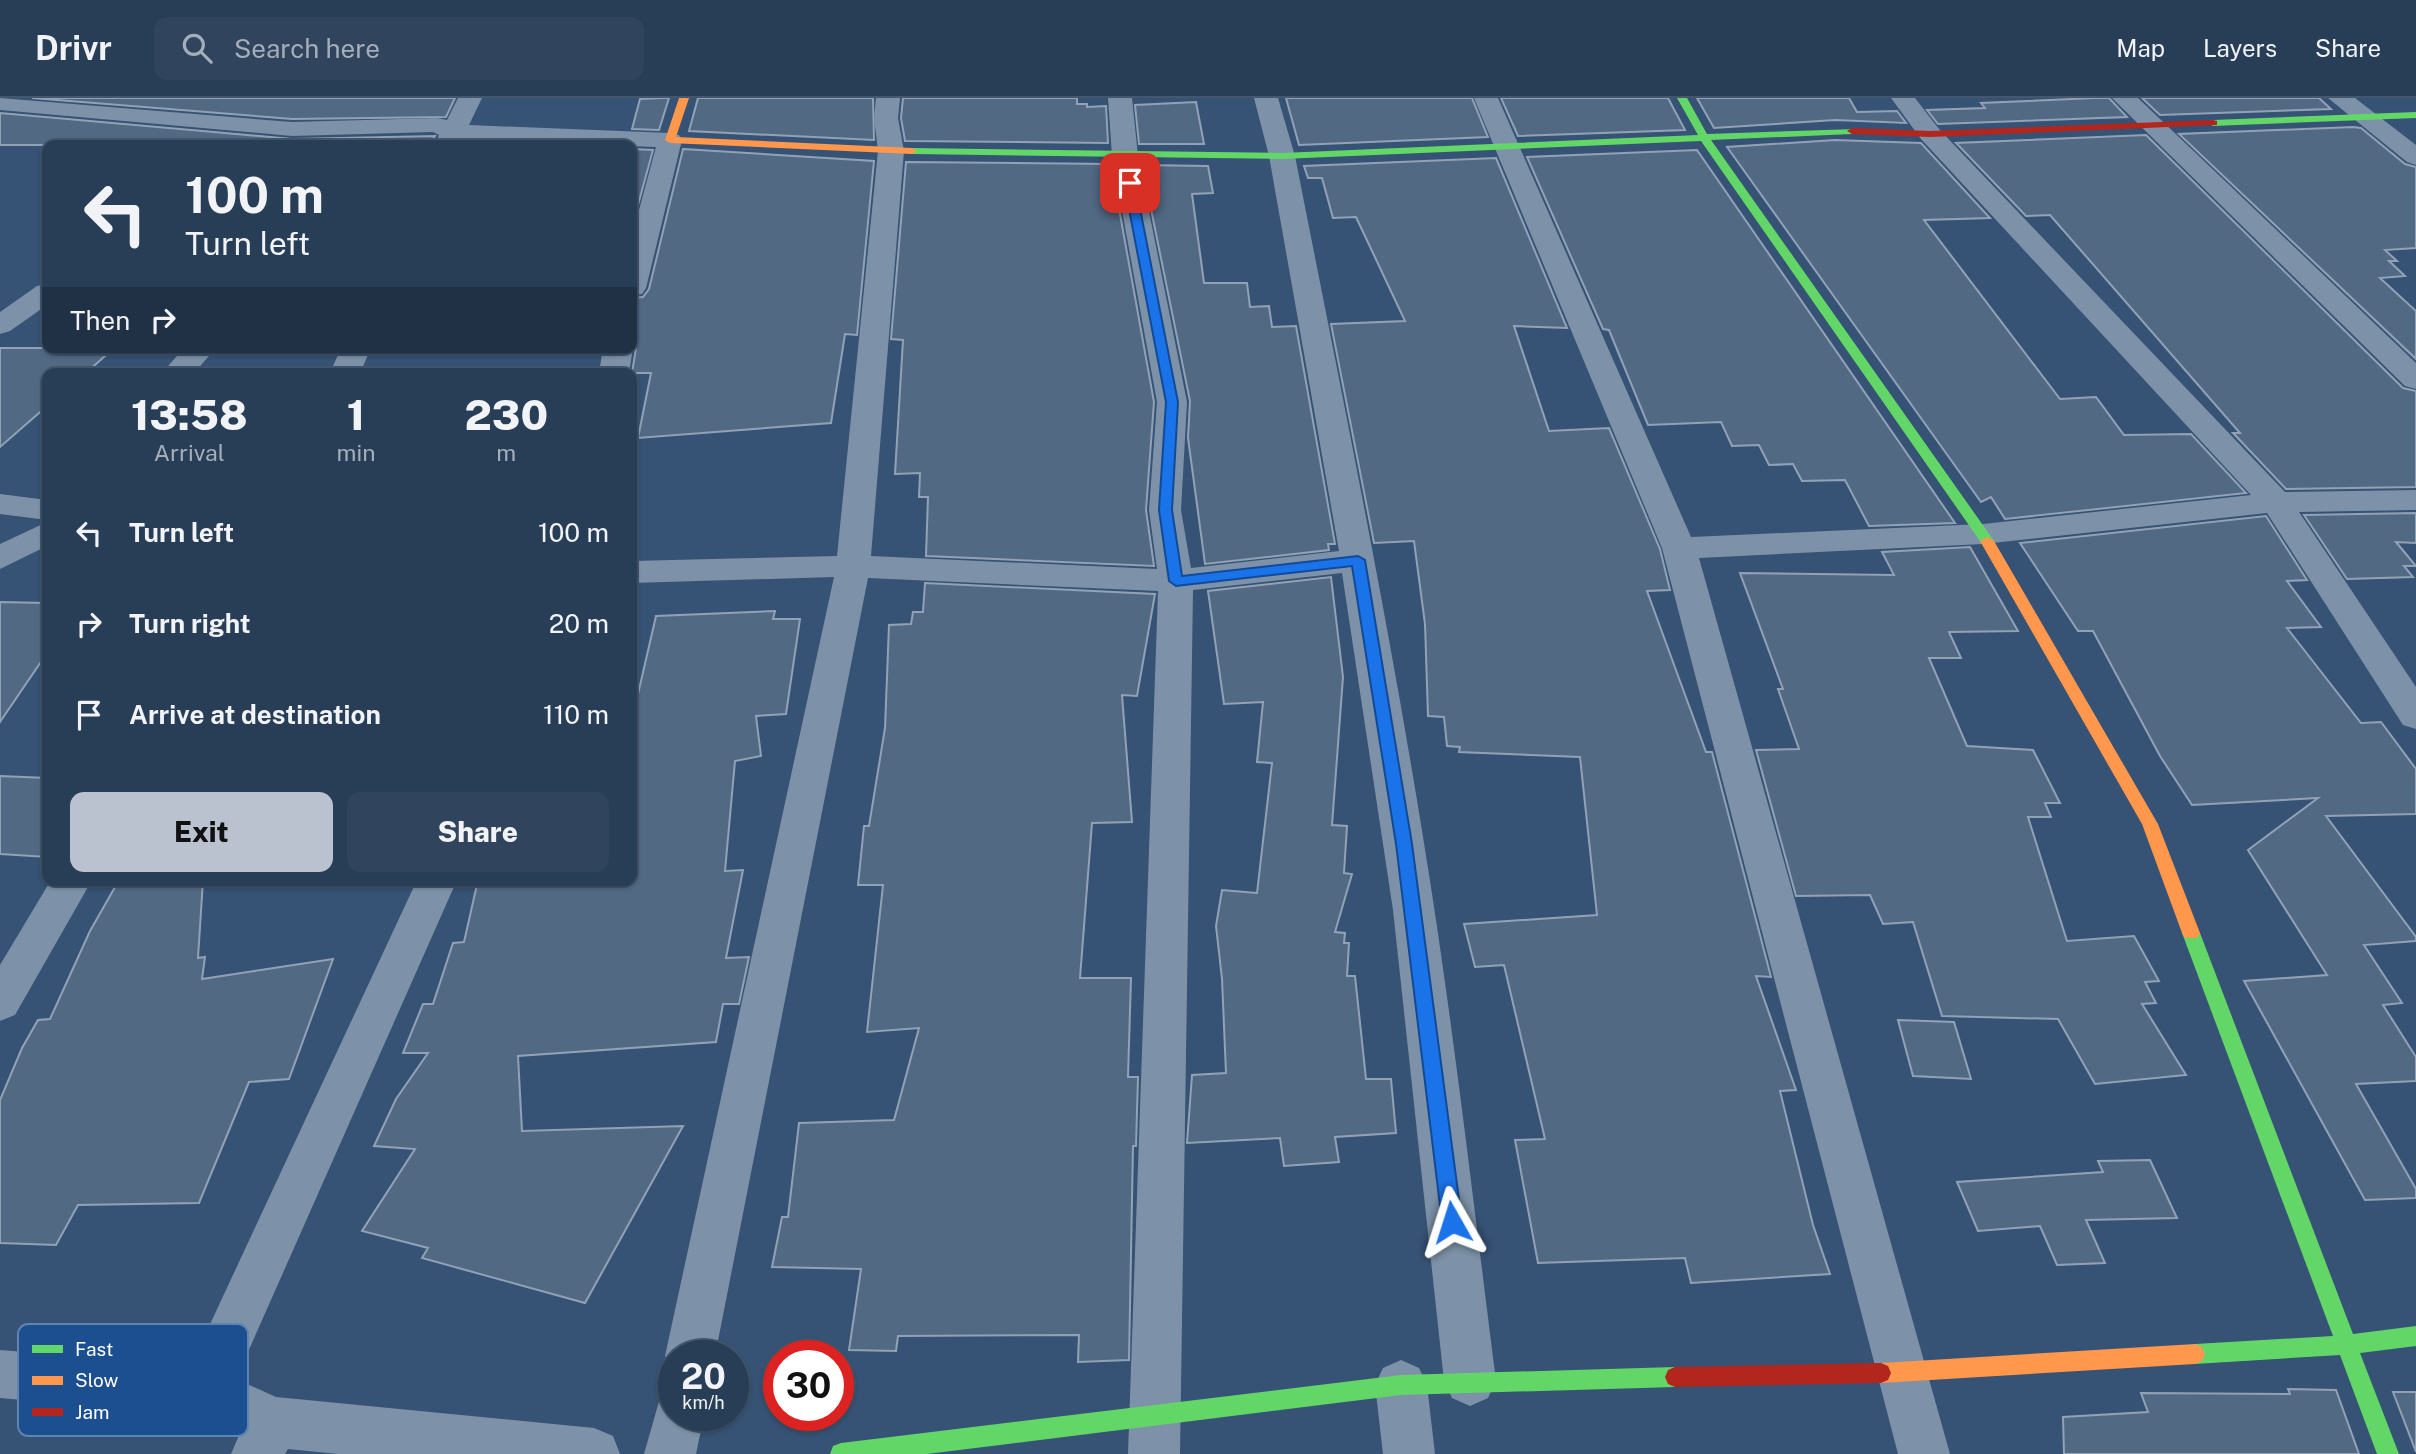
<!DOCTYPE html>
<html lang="en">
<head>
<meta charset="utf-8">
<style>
	body { margin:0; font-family:"Public Sans",sans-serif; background:#30455d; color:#f1f3f6; height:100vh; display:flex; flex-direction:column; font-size:26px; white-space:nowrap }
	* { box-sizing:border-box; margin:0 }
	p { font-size:23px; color:#a5aeba }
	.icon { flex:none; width:38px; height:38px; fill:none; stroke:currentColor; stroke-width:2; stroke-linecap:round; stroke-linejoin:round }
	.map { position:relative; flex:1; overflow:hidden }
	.panel { position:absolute; left:42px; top:270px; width:595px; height:518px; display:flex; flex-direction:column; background:#283e57; border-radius:14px; box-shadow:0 2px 5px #0004,0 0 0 2px #44576d }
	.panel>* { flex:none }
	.hud { position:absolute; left:42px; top:42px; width:595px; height:214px; border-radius:14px; box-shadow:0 2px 5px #0004,0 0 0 2px #44576d; background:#283e57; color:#f1f3f6; overflow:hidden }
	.speed { position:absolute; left:658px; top:1242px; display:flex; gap:14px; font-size:35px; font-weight:700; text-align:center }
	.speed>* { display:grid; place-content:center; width:91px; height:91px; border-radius:50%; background:#283e57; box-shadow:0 2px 5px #0004,0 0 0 2px #44576d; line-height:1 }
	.speed small { font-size:18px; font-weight:400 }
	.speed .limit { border:10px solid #d22; background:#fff; color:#111 }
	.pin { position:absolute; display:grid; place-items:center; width:60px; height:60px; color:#fff; margin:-30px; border-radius:14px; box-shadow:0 4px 10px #0006 }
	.me { position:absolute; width:77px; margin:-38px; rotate:354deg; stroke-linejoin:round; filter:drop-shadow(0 0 5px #0008) }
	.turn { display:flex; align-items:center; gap:24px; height:147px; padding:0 28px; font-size:32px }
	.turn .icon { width:91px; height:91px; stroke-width:2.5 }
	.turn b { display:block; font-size:49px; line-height:60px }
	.then { display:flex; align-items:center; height:66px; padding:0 28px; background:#0003; gap:14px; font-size:26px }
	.eta { display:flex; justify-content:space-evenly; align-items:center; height:119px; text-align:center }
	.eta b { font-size:42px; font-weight:800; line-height:49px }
	.cta { display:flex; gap:14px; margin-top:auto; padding:14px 28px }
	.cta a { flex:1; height:80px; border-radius:14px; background:#b9c2ce; color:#111; font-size:28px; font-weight:800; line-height:80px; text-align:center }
	.cta a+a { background:#30455d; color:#f1f3f6 }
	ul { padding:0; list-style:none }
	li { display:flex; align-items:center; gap:21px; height:91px; padding:0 28px }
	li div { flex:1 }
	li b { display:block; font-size:26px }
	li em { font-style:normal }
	header { display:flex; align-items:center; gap:42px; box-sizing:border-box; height:98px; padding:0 35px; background:#283e57; border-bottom:2px solid #44576d }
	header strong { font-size:33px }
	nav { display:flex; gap:38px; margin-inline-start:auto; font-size:24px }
	.search { width:490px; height:63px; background:#30455d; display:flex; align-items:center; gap:18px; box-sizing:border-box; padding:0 24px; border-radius:14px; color:#a5aeba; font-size:26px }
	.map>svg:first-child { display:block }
	.building { fill:#526984; stroke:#92a2b6; stroke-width:2 }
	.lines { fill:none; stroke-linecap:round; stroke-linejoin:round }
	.street { fill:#7d92a8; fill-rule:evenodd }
	.fast { fill:#63d668; fill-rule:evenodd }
	.slow { fill:#ff974d; fill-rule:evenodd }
	.jam { fill:#b3261e; fill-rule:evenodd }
	.route { fill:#1a73e8; stroke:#114b97; stroke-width:2 }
	.key { fill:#1b4f8f; stroke:#5f84b1; stroke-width:2 }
	.key-label { font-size:19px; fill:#fff }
</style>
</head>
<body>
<header>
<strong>Drivr</strong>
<div class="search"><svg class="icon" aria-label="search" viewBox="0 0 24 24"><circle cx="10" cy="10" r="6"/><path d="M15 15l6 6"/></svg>Search here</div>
<nav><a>Map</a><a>Layers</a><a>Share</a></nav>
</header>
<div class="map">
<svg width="2416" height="1356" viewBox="0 0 2416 1356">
	<rect width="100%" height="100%" fill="#365274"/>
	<path class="building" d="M 32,0 L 455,0 L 446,19 L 292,21 Z
		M 662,0 L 669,0 L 659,32 L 632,31 L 640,1 Z
		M 698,0 L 873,0 L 874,42 L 689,33 Z
		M 903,0 L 1077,0 L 1077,6 L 1087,6 L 1087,9 L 1106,8 L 1108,45 L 905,43 L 901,20 Z
		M 1286,0 L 1472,0 L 1488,39 L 1299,47 Z
		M 1501,0 L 1668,0 L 1685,32 L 1518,38 Z
		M 1697,0 L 1849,0 L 1857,14 L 1897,13 L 1906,25 L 1835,22 L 1714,30 Z
		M 2095,0 L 2109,0 L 2127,19 L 1938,26 L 1927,12 L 1985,10 L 1981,5 Z
		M 2142,0 L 2319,0 L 2331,11 L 2160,17 Z
		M 1196,4 L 1204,46 L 1139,46 L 1135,7 Z
		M 0,15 L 292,41 L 435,38 L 429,47 L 0,47 Z
		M 2353,29 L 2361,30 L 2405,66 L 2416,69 L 2416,150 L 2385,152 L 2397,163 L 2389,163 L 2405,178 L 2380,180 L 2416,213 L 2416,261 L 2179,36 Z
		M 2146,37 L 2403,290 L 2416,293 L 2416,389 L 2286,391 L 2233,335 L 2240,335 L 2050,117 L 2026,118 L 1956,45 Z
		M 1835,42 L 1921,45 L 1990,120 L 1924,122 L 2060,301 L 2096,299 L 2124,337 L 2191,336 L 2246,395 L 2005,421 L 1991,399 L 1981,404 L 1727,49 Z
		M 632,51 L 653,52 L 632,129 Z
		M 683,51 L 874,63 L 857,237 L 845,236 L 831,325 L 638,340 L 651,275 L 632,275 L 636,250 L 632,246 L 632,200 L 643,199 L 649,191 Z
		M 1697,52 L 1955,425 L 1869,428 L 1845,382 L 1802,383 L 1793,366 L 1769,367 L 1759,347 L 1732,348 L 1721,324 L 1648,327 L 1609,232 L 1603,231 L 1527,59 Z
		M 1496,60 L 1567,230 L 1514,228 L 1549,333 L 1609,330 L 1660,451 L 1670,492 L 1647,493 L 1706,654 L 1712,654 L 1771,879 L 1756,878 L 1796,992 L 1780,993 L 1813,1127 L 1830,1176 L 1691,1185 L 1685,1160 L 1538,1165 L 1515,1042 L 1545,1041 L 1504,867 L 1475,869 L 1464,826 L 1597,817 L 1580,659 L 1459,654 L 1460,649 L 1447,648 L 1444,619 L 1428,618 L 1425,526 L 1414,443 L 1374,445 L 1331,226 L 1405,223 L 1356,119 L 1333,120 L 1322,80 L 1308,80 L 1304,68 Z
		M 906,64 L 1111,66 L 1154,304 L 1146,412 L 1154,468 L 926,458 L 928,399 L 919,399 L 920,375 L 895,376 L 903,242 L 891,241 Z
		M 1142,67 L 1208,68 L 1213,95 L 1192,96 L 1204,185 L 1247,185 L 1250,209 L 1269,208 L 1272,229 L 1296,228 L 1335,446 L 1328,446 L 1329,452 L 1205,466 L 1188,340 L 1190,303 Z
		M 0,250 L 114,250 L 86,275 L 47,275 L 47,308 L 0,349 Z
		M 2416,415 L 2416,445 L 2396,444 L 2416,468 L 2404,468 L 2413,479 L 2347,481 L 2304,417 Z
		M 2266,418 L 2307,482 L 2287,483 L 2321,529 L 2287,530 L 2361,625 L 2381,624 L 2416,671 L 2416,716 L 2326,718 L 2416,839 L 2416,843 L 2364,847 L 2402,905 L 2383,907 L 2416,959 L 2416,983 L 2356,986 L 2416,1091 L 2416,1100 L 2365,1102 L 2244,883 L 2327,877 L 2248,752 L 2318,700 L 2192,707 L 2160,658 L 2093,533 L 2078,533 L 2020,445 Z
		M 1970,449 L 2018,533 L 1949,534 L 1961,560 L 1929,560 L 1967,648 L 2033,652 L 2060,705 L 2045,705 L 2051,719 L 2028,719 L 2067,843 L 2134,838 L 2159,883 L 2145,884 L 2156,905 L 2142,906 L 2186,977 L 2095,986 L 2058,921 L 1942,918 L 1913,824 L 1883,826 L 1870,797 L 1796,798 L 1756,652 L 1799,651 L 1778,591 L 1783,591 L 1740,475 L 1894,477 L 1882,454 Z
		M 1331,479 L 1343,579 L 1332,727 L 1347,728 L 1344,775 L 1352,776 L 1335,834 L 1345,835 L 1344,845 L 1349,845 L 1347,878 L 1355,878 L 1366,981 L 1391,981 L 1396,1035 L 1335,1039 L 1339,1064 L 1284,1068 L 1280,1040 L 1187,1045 L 1192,977 L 1226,975 L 1222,881 L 1216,828 L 1222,792 L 1257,795 L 1272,665 L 1257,664 L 1263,604 L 1224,606 L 1208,493 Z
		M 925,485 L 1155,496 L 1137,598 L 1122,597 L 1132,724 L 1092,725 L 1080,880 L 1131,880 L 1128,979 L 1138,979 L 1136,1048 L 1133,1048 L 1129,1262 L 1078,1264 L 1079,1237 L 898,1238 L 896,1253 L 849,1252 L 861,1171 L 772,1169 L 782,1119 L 788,1119 L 799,1025 L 894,1022 L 919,930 L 867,934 L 883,787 L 858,787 L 864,728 L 869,728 L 885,630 L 889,527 L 911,526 L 913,514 L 923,514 Z
		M 0,504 L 47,505 L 47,555 L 0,624 Z
		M 775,513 L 773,521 L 800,521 L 786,616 L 756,618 L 761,658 L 735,663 L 725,773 L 743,772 L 726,860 L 749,859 L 739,906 L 723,906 L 716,944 L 518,958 L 522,1033 L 683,1028 L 585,1205 L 422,1160 L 428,1150 L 362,1133 L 415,1051 L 374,1048 L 396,1001 L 428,955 L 403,955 L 423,906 L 433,906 L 453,845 L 464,844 L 478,782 L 632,782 L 632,622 L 656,518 Z
		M 0,678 L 47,680 L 47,759 L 0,756 Z
		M 119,782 L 203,782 L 198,860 L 205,859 L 202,881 L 333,861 L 289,981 L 249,984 L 199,1105 L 78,1107 L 56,1147 L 0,1145 L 0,1002 L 22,950 L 38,922 L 50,921 L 90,833 Z
		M 1898,922 L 1954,924 L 1971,981 L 1913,978 Z
		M 2150,1062 L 2177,1120 L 2086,1122 L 2105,1165 L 2057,1167 L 2040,1128 L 1978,1133 L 1957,1084 L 2103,1074 L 2098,1063 Z
		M 2288,1291 L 2336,1292 L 2359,1356 L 2064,1356 L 2063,1319 L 2148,1314 L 2141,1295 L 2290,1296 Z
		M 2393,1294 L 2416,1294 L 2416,1354 Z"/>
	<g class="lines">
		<path class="street" d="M 0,0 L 292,24 L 437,20 L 447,22 L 458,0 L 482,0 L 469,27 L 670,35 L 679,37 L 682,42 L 646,190 L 642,196 L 632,198 L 632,138 L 656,49 L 462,42 L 459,47 L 435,47 L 439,37 L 433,34 L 292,38 L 0,12 Z
			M 876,0 L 900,0 L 898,20 L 904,53 L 871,458 L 1157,471 L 1149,412 L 1157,304 L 1112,58 L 1108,0 L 1132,0 L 1138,58 L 1187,304 L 1181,412 L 1191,470 L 1339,453 L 1269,58 L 1254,0 L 1278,0 L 1295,58 C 1340,287 1387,514 1424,745 C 1453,923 1473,1103 1496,1283 L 1488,1300 L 1470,1308 L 1452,1300 L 1444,1283 L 1393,812 L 1342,475 L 1193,492 L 1180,1356 L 1128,1356 L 1158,493 L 868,480 L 715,1258 L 674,1258 L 672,1275 L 665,1258 L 834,479 L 632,485 L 632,463 L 837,458 L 878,53 L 874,20 Z
			M 1474,0 L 1498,0 L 1691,439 L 1983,426 L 2251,397 L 1921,41 L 1891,0 L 1915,0 L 1939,31 L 2285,394 L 2416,392 L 2416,412 L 2299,414 L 2416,589 L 2416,631 L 2403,627 L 2267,415 L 1983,446 L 1699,460 L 1950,1356 L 1898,1356 L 1662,450 Z
			M 2112,0 L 2138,0 L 2416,265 L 2416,291 L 2405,288 Z
			M 2328,0 L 2355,0 L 2416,47 L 2416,67 L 2407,64 Z
			M 47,186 L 47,207 L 10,233 L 0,236 L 0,214 L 37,188 Z
			M 632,249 L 633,250 L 629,275 L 599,275 L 603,250 Z
			M 184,250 L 216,250 L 194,275 L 162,275 Z
			M 341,250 L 371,250 L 360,275 L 330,275 Z
			M 0,396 L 47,402 L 47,422 L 0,416 Z
			M 47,424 L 47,448 L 0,471 L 0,446 Z
			M 51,782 L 92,782 L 15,917 L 0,923 L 0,867 Z
			M 417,782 L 457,782 L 236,1281 L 276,1299 L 594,1330 L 613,1338 L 620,1356 L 338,1356 L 288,1351 L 285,1356 L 231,1356 L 240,1335 L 202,1318 L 0,1300 L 0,1252 L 191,1267 Z
			M 1401,1262 L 1419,1270 L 1427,1287 L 1435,1356 L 1383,1356 L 1375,1287 L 1383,1270 Z
			M 674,1294 L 674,1318 L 704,1318 L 696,1356 L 644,1356 L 660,1300 Z"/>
		<path class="fast" d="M 1677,0 L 1687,0 L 1707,36 L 1856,31 L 1856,35 L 1852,36 L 1711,42 L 1992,440 L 1994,443 L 1992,446 L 1982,446 L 1701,43 L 1282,61 L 912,56 L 907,53 L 912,50 L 1282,55 L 1698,37 Z
			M 2416,14 L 2416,20 L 2213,28 L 2208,25 L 2213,22 Z
			M 2191,828 L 2197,830 L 2200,835 L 2353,1236 L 2416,1228 L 2416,1248 L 2360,1255 L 2399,1356 L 2377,1356 L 2340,1257 L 2195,1266 L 2188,1263 L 2185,1256 L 2188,1249 L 2195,1246 L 2333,1238 L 2182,835 L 2185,830 Z
			M 1675,1269 L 1682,1272 L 1685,1279 L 1682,1286 L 1675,1289 L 1401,1297 L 927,1356 L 830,1356 L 833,1348 L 841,1345 L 1401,1277 Z"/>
		<path class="slow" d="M 679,0 L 689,0 L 676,39 L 912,50 L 917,53 L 912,56 L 670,45 L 665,42 Z
			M 1987,439 L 1994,443 L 2158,726 L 2200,835 L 2197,840 L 2185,840 L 2182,835 L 2142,726 L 1980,443 Z
			M 2195,1246 L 2202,1249 L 2205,1256 L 2202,1263 L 2195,1266 L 1881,1285 L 1874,1282 L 1871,1275 L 1874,1268 L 1881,1265 Z"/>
		<path class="jam" d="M 2213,22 L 2217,23 L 2217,27 L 1930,39 L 1852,36 L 1847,33 L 1852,30 L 1930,33 Z
			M 1881,1265 L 1888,1268 L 1891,1275 L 1888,1282 L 1881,1285 L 1675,1289 L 1668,1286 L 1665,1279 L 1668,1272 L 1675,1269 Z"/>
	</g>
	<path class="route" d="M 1130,82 L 1135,85 L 1178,304 L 1172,412 L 1182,478 L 1358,458 L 1365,462 L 1412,746 L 1462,1124 L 1459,1130 L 1452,1133 L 1445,1130 L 1442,1124 L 1396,746 L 1352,468 L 1176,488 L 1169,483 L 1159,412 L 1166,304 L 1124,85 Z"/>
	<rect x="18" y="1226" width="230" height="112" rx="10" class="key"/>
	<rect x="32" y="1247" width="31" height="8" fill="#63d668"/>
	<rect x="32" y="1278" width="31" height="9" fill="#ff974d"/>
	<rect x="32" y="1310" width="31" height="8" fill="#b3261e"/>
	<g class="key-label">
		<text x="75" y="1258">Fast</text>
		<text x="75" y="1289">Slow</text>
		<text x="75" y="1321">Jam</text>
	</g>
</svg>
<div class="speed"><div>20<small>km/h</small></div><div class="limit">30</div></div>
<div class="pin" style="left:1130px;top:85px;background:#d93025"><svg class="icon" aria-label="arrive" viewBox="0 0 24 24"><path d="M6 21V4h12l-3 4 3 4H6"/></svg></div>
<svg class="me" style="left:1452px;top:1124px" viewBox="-20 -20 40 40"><path d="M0-17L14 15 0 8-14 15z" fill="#1a73e8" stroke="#fff" stroke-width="4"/></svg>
<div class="hud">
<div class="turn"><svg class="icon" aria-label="left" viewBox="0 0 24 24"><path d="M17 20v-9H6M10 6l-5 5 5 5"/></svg><div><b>100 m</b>Turn left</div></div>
<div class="then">Then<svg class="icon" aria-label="right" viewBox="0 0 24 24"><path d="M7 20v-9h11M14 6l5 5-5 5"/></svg></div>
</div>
<section class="panel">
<div class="eta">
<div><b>13:58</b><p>Arrival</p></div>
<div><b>1</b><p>min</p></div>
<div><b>230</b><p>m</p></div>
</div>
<ul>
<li><svg class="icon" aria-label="left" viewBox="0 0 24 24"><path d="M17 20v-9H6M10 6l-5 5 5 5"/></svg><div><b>Turn left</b></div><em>100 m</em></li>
<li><svg class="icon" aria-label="right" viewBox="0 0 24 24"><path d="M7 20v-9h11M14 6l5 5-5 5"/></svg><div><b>Turn right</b></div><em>20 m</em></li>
<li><svg class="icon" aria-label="arrive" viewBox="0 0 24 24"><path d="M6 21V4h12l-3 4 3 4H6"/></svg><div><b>Arrive at destination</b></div><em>110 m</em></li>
</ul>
<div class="cta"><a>Exit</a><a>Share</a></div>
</section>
</div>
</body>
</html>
